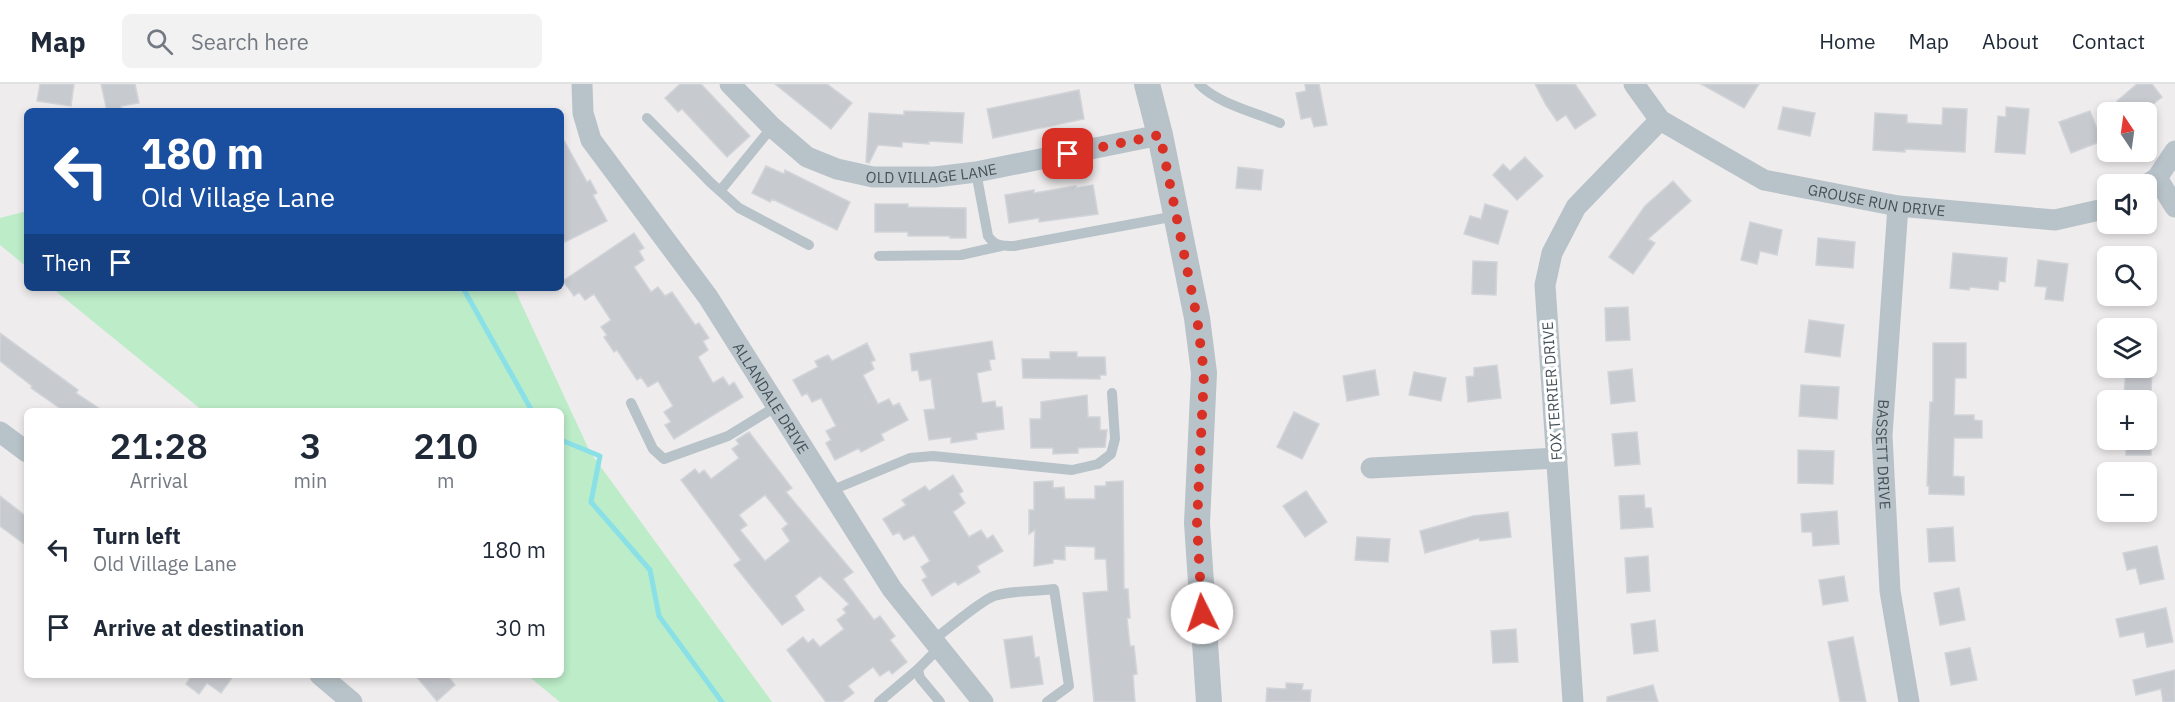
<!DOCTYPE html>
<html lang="en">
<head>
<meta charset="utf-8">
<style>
	body { margin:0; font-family:"IBM Plex Sans",sans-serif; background:#f2f2f3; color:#1f2937; height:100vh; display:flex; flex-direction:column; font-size:22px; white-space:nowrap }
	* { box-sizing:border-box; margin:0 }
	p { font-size:20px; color:#747a83 }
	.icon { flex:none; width:33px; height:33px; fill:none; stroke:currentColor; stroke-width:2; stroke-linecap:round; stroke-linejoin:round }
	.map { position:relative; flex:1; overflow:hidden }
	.sheet { position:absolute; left:24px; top:324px; width:540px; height:270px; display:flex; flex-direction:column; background:#fff; border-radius:9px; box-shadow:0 3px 9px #0003 }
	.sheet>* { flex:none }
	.banner { position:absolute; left:24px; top:24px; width:540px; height:183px; border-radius:9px; box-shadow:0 3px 9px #0003; background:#1a4fa0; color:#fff; overflow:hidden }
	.needle { width:39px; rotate:347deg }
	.controls { position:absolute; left:2097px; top:18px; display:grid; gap:12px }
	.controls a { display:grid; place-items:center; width:60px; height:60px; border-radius:9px; background:#fff; box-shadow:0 3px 9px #0003; font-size:30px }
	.pin { position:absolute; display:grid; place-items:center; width:51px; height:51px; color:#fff; margin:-26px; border-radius:12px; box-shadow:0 3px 9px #0006 }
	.me { position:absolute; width:66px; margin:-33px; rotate:356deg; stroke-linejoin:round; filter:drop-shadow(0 0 4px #0008) }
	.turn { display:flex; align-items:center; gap:21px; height:126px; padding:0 18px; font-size:27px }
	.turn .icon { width:78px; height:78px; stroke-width:2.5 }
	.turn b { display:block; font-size:42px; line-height:51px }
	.then { display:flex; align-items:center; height:57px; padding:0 18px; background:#0003; gap:12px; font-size:22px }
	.eta { display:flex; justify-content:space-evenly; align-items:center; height:102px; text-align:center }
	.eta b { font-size:36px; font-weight:600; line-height:42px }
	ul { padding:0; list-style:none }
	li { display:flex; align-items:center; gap:18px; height:78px; padding:0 18px }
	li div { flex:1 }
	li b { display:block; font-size:22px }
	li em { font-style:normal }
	header { display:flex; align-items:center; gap:36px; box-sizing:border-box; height:84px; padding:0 30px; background:#fff; border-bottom:2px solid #e0e1e3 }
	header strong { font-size:28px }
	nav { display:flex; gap:33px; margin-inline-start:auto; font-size:21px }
	.search { width:420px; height:54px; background:#f2f2f3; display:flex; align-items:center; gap:15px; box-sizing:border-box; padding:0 21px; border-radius:9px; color:#747a83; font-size:22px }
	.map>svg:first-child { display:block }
	.green { fill:#bcecc8 }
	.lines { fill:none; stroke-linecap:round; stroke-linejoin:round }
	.stream { stroke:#8ae0e7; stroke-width:5 }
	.building { fill:#c7cacf; stroke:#d1d4d8; stroke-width:1.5; fill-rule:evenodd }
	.service { stroke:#b8c3c9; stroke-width:10 }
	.minor { stroke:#b8c3c9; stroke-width:21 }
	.tertiary { stroke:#b8c3c9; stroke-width:26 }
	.route { stroke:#d93025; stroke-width:10; stroke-dasharray:0 18 }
	.labels { text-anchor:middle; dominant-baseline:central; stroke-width:6; stroke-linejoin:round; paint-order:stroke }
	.street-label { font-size:15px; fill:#465259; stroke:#fff }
</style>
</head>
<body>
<header>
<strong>Map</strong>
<div class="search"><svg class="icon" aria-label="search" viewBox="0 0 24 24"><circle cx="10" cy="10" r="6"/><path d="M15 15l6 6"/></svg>Search here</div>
<nav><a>Home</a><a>Map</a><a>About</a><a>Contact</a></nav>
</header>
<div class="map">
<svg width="2175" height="618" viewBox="0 0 2175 618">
	<rect width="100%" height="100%" fill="#efeced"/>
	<path class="green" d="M 27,127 L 27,183 L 0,161 L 0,134 Z
		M 52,204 L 514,204 L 590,368 L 772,618 L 560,618 L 527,591 L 561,591 L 561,327 L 203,327 Z"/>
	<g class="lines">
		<path class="stream" d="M 463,204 L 532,327
			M 561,356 L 600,372 L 591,418 L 650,486 L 659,532 L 722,618"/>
	</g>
	<path class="building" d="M 40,0 L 74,0 L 71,22 L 37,17 Z
		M 101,0 L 135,0 L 139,19 L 121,22 L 122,27 L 107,27 Z
		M 680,0 L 701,0 L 750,52 L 727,73 L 682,25 L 678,28 L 665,14 Z
		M 775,0 L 827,0 L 852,19 L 831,45 Z
		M 1305,0 L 1319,0 L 1327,41 L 1314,43 L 1311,33 L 1301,35 L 1296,9 L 1306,7 Z
		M 1535,0 L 1575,0 L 1596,31 L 1575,45 L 1566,31 L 1557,37 L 1546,21 Z
		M 1701,0 L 1759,0 L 1744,24 Z
		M 2137,0 L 2152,0 L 2162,13 L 2143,28 L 2126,28 L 2117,17 Z
		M 1079,6 L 1084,35 L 993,54 L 987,25 Z
		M 1783,23 L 1815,29 L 1810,52 L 1778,45 Z
		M 2006,23 L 2029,25 L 2025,70 L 1995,68 L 1998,32 L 2006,33 Z
		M 1943,24 L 1967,25 L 1965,68 L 1905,65 L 1905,68 L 1873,66 L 1875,29 L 1907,31 L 1907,39 L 1942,41 Z
		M 904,27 L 964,29 L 962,59 L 929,57 L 929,60 L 902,58 L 902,63 L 878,61 L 869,79 L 866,78 L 869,29 L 904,31 Z
		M 2090,27 L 2102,57 L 2071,69 L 2059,38 Z
		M 561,51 L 587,98 L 590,96 L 597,109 L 593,111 L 607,137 L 565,158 L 561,149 Z
		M 1525,73 L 1543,92 L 1517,116 L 1493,91 L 1503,80 L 1510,87 Z
		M 766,82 L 784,90 L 785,86 L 850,118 L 837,146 L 772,115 L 770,118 L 752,109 Z
		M 1238,83 L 1263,86 L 1261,106 L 1236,104 Z
		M 1673,97 L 1691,117 L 1648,155 L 1655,159 L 1633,190 L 1609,173 L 1645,122 Z
		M 1093,101 L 1098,130 L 1039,138 L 1039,134 L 1009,139 L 1005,111 L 1034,106 L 1034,109 L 1076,102 L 1076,104 Z
		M 875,120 L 908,120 L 908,123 L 966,124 L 966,154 L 950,154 L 950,152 L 908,152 L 908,148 L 875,148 Z
		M 1485,120 L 1508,127 L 1498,160 L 1464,150 L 1470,132 L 1481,135 Z
		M 1750,138 L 1782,146 L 1777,171 L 1760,167 L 1757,180 L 1741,176 Z
		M 634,149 L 644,164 L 639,167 L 644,176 L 634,183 L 651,208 L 658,203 L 665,212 L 672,208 L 695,241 L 699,239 L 709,254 L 703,257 L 708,266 L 698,273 L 713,299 L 723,293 L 729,302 L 734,298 L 743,313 L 674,355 L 665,341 L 671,338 L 664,328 L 673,322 L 658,297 L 648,303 L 641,293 L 637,296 L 617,266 L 614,268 L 604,253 L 607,251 L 601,243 L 611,236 L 594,210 L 585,216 L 579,208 L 574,212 L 563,197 Z
		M 1818,154 L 1855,158 L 1853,184 L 1816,181 Z
		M 1953,169 L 2007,174 L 2005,198 L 1999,197 L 1998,206 L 1970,203 L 1969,206 L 1950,204 Z
		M 2038,176 L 2068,180 L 2063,217 L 2045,215 L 2047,203 L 2035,202 Z
		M 1473,177 L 1497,178 L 1496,211 L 1472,210 Z
		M 1628,223 L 1630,256 L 1606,257 L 1605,224 Z
		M 1809,236 L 1844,241 L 1840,273 L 1805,268 Z
		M 0,249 L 78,306 L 76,309 L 103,327 L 64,327 L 31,304 L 32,302 L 0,277 Z
		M 992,257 L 995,275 L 989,276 L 991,286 L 977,289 L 982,319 L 995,317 L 996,323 L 1002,323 L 1004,345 L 976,349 L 977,355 L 951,359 L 951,353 L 929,356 L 924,326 L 935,325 L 931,295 L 920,297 L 918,286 L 912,287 L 910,270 Z
		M 867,259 L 875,276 L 871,278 L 874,285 L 863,291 L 878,320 L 889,315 L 893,322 L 899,319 L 908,336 L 881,350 L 884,356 L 861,368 L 859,364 L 835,376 L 826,359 L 831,356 L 826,347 L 836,342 L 821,314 L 812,318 L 807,309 L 802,312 L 793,296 L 818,283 L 815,277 L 828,271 L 832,277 Z
		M 1933,259 L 1966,259 L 1966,294 L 1955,294 L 1954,331 L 1974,331 L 1974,336 L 1982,337 L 1982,354 L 1954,354 L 1953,392 L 1964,393 L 1964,411 L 1929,410 L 1929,402 L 1927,402 L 1930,318 L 1933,318 Z
		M 1050,268 L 1077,268 L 1077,273 L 1105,273 L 1106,291 L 1100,291 L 1100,295 L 1023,294 L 1022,275 L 1050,275 Z
		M 1497,281 L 1501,314 L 1468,318 L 1466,293 L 1474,292 L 1474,284 Z
		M 2126,284 L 2152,284 L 2151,312 L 2124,311 Z
		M 1632,285 L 1635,317 L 1611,320 L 1608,288 Z
		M 1375,286 L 1379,311 L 1347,317 L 1343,292 Z
		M 1414,288 L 1446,294 L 1441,317 L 1409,311 Z
		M 1801,301 L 1839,303 L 1837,335 L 1799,332 Z
		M 1087,311 L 1088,333 L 1100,333 L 1100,346 L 1107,346 L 1105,363 L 1078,364 L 1078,369 L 1053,370 L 1053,364 L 1031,364 L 1030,335 L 1041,335 L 1041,318 Z
		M 1294,328 L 1319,340 L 1302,375 L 1277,363 Z
		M 749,348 L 792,404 L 786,408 L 853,488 L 843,495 L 874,536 L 880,532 L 895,552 L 890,556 L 907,578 L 892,590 L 889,586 L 880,592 L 873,583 L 848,602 L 854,609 L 842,618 L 826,618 L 787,566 L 803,553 L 808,559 L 813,555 L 820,563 L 844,545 L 837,536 L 846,529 L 843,525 L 849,520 L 820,492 L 795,512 L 804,526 L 782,541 L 734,481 L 741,476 L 681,396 L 695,385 L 699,390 L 704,386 L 711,395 L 739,374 L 732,365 L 739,360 L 736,356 ZM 765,411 L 788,440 L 782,445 L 790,457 L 765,477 L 740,446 L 747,441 L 739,431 Z
		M 1637,348 L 1640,380 L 1615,382 L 1612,350 Z
		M 2126,356 L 2151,356 L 2151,371 L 2126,371 Z
		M 1798,366 L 1834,367 L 1833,400 L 1798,399 Z
		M 953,391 L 963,407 L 959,410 L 965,419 L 953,428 L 969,453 L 981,446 L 987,455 L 993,451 L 1003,467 L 977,482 L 980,488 L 958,501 L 955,497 L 932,512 L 922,496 L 927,493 L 921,483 L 930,477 L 914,451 L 904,456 L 899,448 L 893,451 L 883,435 L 906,421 L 902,416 L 925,402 L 929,407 Z
		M 1053,397 L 1053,404 L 1064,403 L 1065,415 L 1095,415 L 1095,402 L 1106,402 L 1106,398 L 1123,397 L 1124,505 L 1128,505 L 1130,534 L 1127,534 L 1130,562 L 1134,562 L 1137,590 L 1133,591 L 1135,618 L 1094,618 L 1083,509 L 1108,507 L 1106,475 L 1095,475 L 1095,463 L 1065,462 L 1065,476 L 1053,475 L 1053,479 L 1034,482 L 1035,446 L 1029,450 L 1029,426 L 1034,426 L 1034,398 Z
		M 1306,407 L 1327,438 L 1305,453 L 1283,422 Z
		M 1644,411 L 1645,424 L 1651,424 L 1653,443 L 1621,445 L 1619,412 Z
		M 0,412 L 27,433 L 27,462 L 0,442 Z
		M 1837,427 L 1839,460 L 1813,462 L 1812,448 L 1802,448 L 1801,430 Z
		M 1508,428 L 1511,453 L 1480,457 L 1479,454 L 1425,469 L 1420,447 L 1473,432 Z
		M 1953,443 L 1955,477 L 1929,478 L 1927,445 Z
		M 1357,453 L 1390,455 L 1388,478 L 1355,476 Z
		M 2157,462 L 2164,495 L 2140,500 L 2136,484 L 2127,486 L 2123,469 Z
		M 1648,472 L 1650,507 L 1627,509 L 1625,474 Z
		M 1844,492 L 1848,517 L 1823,521 L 1819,496 Z
		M 1959,504 L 1965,536 L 1940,541 L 1934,509 Z
		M 2166,524 L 2173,558 L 2147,563 L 2144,548 L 2120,553 L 2116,535 Z
		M 1655,536 L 1658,567 L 1634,570 L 1631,540 Z
		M 1516,545 L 1518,578 L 1493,579 L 1491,547 Z
		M 1032,552 L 1035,574 L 1039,573 L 1043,600 L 1011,604 L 1004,556 Z
		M 1853,553 L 1866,618 L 1840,618 L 1828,558 Z
		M 1970,564 L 1977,596 L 1951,601 L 1945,569 Z
		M 2175,586 L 2175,618 L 2163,618 L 2161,605 L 2136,611 L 2133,596 Z
		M 192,591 L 234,591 L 221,609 L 207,599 L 199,610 L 186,600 Z
		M 415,591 L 447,591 L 455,601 L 437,617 Z
		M 1286,599 L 1303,600 L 1302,606 L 1311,606 L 1310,618 L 1266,618 L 1267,604 L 1286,605 Z
		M 1653,601 L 1658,618 L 1607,618 L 1607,613 Z"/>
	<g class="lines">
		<path class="service" d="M 1199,0 C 1216,19 1257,29 1280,39
			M 647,34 L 711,99 L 739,124 L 809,161
			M 976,88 L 988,152 C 995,162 1002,162 1014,162 L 1176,132
			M 720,107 L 772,43
			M 879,172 L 961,171 L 1001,162
			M 631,319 L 653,365 L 664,375 L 728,352 L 777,322
			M 830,407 L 910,374 L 933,372 L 1072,386 L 1098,380 L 1111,370 L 1115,355 L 1112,309
			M 933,556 C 947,546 980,517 994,512 C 1012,506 1035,508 1054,505 L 1069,602 L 1047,618
			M 939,564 L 918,585 L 920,594 L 940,618
			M 879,618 L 918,585"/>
		<g class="minor">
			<path id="s1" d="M 582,0 L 583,29 L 591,56 L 708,213 L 892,505 L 983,618"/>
			<path id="s2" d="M 730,0 L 772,43 L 807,73 L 837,85 L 873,93 L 935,93 L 976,88 L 1160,51"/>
			<path id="s3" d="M 1634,0 L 1660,36 L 1764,96 L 1898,122 L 2055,136 L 2108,124"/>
			<path d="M 2157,94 L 2175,123"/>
			<path d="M 2146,101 L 2157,94 L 2175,67"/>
			<path id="s4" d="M 1898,122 L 1882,351 L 1890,507 L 1909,618"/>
			<path d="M 0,348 L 27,368"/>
			<path d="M 1371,384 L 1557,374"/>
			<path d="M 320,591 L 352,618"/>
			<path d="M 1573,618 L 1545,201 L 1552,169 L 1576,123 L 1660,36"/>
		</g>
		<path class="tertiary" d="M 1147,0 L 1160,51 L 1197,234 L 1204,289 L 1197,439 L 1209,618"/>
	</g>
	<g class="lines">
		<path class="route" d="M 1068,70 L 1160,51 L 1197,234 L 1204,289 L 1197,439 L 1202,529"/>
	</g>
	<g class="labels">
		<g class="street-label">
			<text stroke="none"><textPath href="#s2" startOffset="234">OLD VILLAGE LANE</textPath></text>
			<text stroke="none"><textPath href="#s3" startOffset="279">GROUSE RUN DRIVE</textPath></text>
			<text transform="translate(1552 307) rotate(-94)">FOX TERRIER DRIVE</text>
			<text stroke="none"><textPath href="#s1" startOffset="372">ALLANDALE DRIVE</textPath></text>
			<text stroke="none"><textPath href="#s4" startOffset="249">BASSETT DRIVE</textPath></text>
		</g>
	</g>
</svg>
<div class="controls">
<a><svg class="needle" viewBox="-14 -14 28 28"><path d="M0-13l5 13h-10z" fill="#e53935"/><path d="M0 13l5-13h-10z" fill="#747a83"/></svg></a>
<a><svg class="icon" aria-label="sound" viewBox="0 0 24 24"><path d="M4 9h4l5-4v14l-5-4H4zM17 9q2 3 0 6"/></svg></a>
<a><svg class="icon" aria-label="search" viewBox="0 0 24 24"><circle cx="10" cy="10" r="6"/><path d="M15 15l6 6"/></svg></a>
<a><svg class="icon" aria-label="layers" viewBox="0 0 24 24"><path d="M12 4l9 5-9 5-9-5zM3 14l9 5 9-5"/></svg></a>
<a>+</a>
<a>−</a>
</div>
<div class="pin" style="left:1068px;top:70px;background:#d93025"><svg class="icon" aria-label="arrive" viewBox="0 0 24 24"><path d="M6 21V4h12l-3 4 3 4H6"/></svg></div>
<svg class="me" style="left:1202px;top:529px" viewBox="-20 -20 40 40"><circle r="19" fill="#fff"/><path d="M0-13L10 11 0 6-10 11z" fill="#d93025"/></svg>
<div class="banner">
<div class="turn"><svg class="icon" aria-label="left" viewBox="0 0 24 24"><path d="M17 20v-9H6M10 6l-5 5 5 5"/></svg><div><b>180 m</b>Old Village Lane</div></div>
<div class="then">Then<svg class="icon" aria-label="arrive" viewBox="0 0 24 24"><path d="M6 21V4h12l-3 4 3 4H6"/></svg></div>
</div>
<section class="sheet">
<div class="eta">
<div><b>21:28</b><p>Arrival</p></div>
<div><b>3</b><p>min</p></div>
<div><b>210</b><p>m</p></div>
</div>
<ul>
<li><svg class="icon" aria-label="left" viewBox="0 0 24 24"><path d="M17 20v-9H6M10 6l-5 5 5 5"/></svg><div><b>Turn left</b><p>Old Village Lane</p></div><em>180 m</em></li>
<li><svg class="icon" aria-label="arrive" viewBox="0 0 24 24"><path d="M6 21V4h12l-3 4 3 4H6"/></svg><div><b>Arrive at destination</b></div><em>30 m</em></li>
</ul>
</section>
</div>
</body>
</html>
